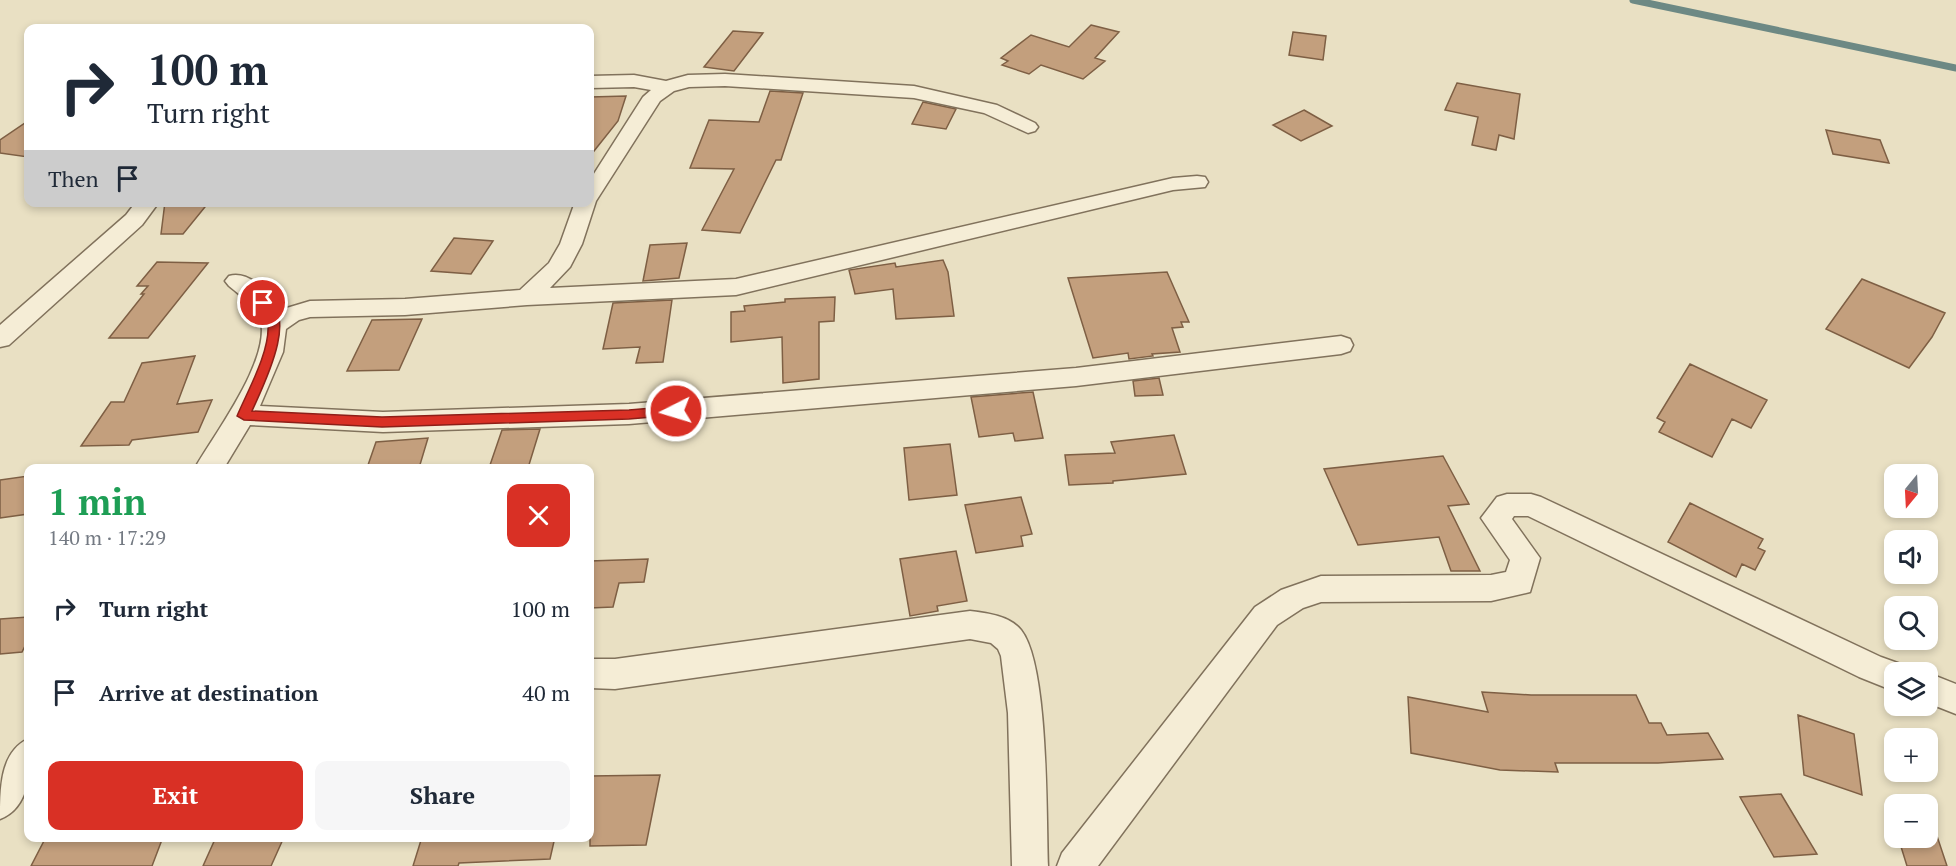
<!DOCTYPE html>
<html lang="en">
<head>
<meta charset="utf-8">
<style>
	body { margin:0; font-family:"PT Serif",serif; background:#f6f6f7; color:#1f2937; height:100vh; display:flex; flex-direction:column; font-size:22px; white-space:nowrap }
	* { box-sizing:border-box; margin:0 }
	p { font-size:20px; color:#747a83 }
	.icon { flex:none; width:33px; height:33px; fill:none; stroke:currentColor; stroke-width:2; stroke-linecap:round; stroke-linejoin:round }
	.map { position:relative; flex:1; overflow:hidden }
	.drawer { position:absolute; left:24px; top:464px; width:570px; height:378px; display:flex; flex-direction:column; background:#fff; border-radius:12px; box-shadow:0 3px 9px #0003 }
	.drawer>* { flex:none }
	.banner { position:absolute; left:24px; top:24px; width:570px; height:183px; border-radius:12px; box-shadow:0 3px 9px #0003; background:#fff; color:#1f2937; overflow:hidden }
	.needle { width:39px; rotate:198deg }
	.tools { position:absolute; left:1884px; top:464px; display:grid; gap:12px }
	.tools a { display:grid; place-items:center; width:54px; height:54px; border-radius:12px; background:#fff; box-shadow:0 3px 9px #0003; font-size:30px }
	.pin { position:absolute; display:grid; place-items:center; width:51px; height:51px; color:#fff; margin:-26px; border:3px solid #fff; border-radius:50%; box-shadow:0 2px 6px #0007 }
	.me { position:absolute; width:66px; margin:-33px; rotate:265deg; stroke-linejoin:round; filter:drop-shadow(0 0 4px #0008) }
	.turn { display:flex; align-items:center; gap:21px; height:126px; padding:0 24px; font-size:27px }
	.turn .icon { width:78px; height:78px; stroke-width:2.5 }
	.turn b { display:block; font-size:42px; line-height:51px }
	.then { display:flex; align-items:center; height:57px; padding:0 24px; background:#0003; gap:12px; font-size:22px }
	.round { display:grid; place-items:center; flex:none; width:63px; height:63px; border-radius:12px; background:#f6f6f7 }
	.head { display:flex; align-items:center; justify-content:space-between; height:102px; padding:0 24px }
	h1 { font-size:36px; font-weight:700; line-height:45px; color:#1e9e55 }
	.action { display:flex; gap:12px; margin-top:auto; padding:12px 24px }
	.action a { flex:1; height:69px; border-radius:12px; background:#d93025; color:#fff; font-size:24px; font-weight:700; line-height:69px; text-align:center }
	.action a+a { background:#f6f6f7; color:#1f2937 }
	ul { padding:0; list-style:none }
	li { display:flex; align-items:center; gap:18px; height:84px; padding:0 24px }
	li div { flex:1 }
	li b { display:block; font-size:22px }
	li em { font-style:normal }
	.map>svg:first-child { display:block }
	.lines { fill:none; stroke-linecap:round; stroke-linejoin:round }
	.stream { stroke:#6d8984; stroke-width:7 }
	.building { fill:#c39f7d; stroke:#7e5f44; stroke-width:1.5 }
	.minor-casing { stroke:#81725c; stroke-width:3 }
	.minor { fill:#f5edd6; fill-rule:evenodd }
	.route { fill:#d93025; stroke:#8d1f18; stroke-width:1.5 }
</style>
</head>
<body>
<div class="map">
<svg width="1956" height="866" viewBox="0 0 1956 866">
	<rect width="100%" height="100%" fill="#e9e0c3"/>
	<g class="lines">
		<path class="stream" d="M 1633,0 L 1956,68"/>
	</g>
	<path class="building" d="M 1091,25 L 1119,32 L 1095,58 L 1105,61 L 1083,79 L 1041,65 L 1029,74 L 1002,65 L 1008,61 L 1001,58 L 1031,35 L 1069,47 Z
		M 733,31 L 763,33 L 734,71 L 704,67 Z
		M 1293,32 L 1326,36 L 1323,60 L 1289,55 Z
		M 1457,83 L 1520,94 L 1514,139 L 1499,135 L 1496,150 L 1472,145 L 1478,117 L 1445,110 Z
		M 770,91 L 803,93 L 781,160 L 776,160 L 740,233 L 702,230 L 734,169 L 690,168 L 709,120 L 759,122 Z
		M 626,96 L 618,121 L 590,156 L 590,97 Z
		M 923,102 L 956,109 L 946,129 L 912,124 Z
		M 1304,110 L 1332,126 L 1301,141 L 1273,125 Z
		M 28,121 L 28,157 L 0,153 L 0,140 Z
		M 1826,130 L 1880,140 L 1889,163 L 1833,154 Z
		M 165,202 L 209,202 L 183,234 L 161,234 Z
		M 454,238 L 493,241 L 471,274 L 431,271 Z
		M 687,243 L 679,278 L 643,281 L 650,245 Z
		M 943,260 L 948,272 L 954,316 L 896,319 L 893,289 L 855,294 L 849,270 L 895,263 L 896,267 Z
		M 157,262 L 208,263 L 148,338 L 109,338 L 144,294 L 141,294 L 148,286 L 137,286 Z
		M 1167,272 L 1189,322 L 1181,322 L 1183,327 L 1172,328 L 1180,352 L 1152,354 L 1153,356 L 1129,359 L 1128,353 L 1093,358 L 1068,278 Z
		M 1862,279 L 1945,313 L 1932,337 L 1909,368 L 1826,329 Z
		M 835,297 L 834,321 L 819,322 L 819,379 L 783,383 L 782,337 L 731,342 L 731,312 L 745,311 L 744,306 L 785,302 L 785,299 Z
		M 672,300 L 663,362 L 636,363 L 640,347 L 603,349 L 613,303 Z
		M 422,319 L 399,370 L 347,371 L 372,320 Z
		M 195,356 L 177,404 L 212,400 L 198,432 L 132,440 L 129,445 L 81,446 L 111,402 L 124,402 L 142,363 Z
		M 1690,364 L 1767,400 L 1751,428 L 1732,419 L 1712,457 L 1659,432 L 1665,422 L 1657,418 Z
		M 1159,378 L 1163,395 L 1135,396 L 1133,381 Z
		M 1033,392 L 1043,438 L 1015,441 L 1013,433 L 979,437 L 971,397 Z
		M 540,429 L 528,468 L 489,468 L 502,430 Z
		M 1174,435 L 1186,474 L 1113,481 L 1113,483 L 1069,485 L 1065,455 L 1115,453 L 1111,442 Z
		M 428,438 L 419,468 L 367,468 L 376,442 Z
		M 950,444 L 957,495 L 909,500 L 904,448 Z
		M 1443,456 L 1469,504 L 1448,506 L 1480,571 L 1451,571 L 1439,537 L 1358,545 L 1324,469 Z
		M 28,476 L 28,514 L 0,518 L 0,480 Z
		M 1021,497 L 1032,534 L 1021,536 L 1023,546 L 976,553 L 965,505 Z
		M 1690,503 L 1763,539 L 1758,548 L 1765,551 L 1755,570 L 1742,564 L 1736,577 L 1668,542 Z
		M 956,551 L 967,601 L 937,606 L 938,611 L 910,616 L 900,559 Z
		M 648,559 L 644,582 L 619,583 L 613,607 L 590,608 L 590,561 Z
		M 28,617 L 28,640 L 22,652 L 0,654 L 0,619 Z
		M 1482,692 L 1531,695 L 1636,695 L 1649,723 L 1661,723 L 1667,735 L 1708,733 L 1723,759 L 1658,763 L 1555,763 L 1558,772 L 1500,770 L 1411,753 L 1408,697 L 1488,712 Z
		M 1798,715 L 1854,734 L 1862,795 L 1804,775 Z
		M 660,775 L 646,845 L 590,846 L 590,776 Z
		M 1781,794 L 1817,854 L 1774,857 L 1740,797 Z
		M 1928,828 L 1935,830 L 1947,866 L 1907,866 L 1898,837 L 1928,837 Z
		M 46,837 L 163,837 L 152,866 L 31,866 Z
		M 216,837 L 284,837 L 271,866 L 203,866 Z
		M 422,837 L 555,837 L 550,859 L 459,863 L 458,866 L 413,866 Z"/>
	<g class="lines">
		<g class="minor-casing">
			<path id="minor" d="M 725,74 L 914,86 L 997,105 L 1035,123 L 1038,127 L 1035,131 L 1028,133 L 984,113 L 914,98 L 725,86 L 689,87 L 674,91 L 660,101 L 596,201 L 582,244 L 570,267 L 550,288 L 736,279 L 1173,178 L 1197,176 L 1205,177 L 1208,182 L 1205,187 L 1173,190 L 736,295 L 527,305 L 405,315 L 310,317 L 299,320 L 286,329 L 283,352 L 260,406 L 383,412 L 629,404 L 1076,368 L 1341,336 L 1350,339 L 1353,345 L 1350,351 L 1341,354 L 1076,386 L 629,424 L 383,432 L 250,425 L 224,468 L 195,468 C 214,434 276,354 259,315 C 253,303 238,294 229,286 L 225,281 L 229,276 C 249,270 270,293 280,310 L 310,301 L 405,299 L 520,290 L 549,263 L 560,244 L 575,202 L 590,202 L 590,180 L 643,97 L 651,90 L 634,87 L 590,88 L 590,76 L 634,75 L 666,81 L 688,75 Z
				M 136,202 L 159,202 L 142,225 L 9,345 L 0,347 L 0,325 L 126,215 Z
				M 1507,494 L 1531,494 L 1541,497 L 1881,657 L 1906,666 L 1908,672 L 1894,672 L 1894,691 L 1859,677 L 1528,516 L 1514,516 L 1512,519 L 1540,558 L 1530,592 L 1491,601 L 1321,602 L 1303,608 L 1277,625 L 1098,866 L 1057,866 L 1062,853 L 1255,607 L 1281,590 L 1321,576 L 1491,575 L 1506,572 L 1510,560 L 1481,518 L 1497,497 Z
				M 970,611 C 987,613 1010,616 1021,630 C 1049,665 1046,816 1048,866 L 1012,866 L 1008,713 L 1001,656 L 998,649 L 991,643 L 970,639 L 615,689 L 590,688 L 590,659 L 615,659 Z
				M 1928,673 L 1956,684 L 1956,714 L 1928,703 Z
				M 28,739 C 31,768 31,807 0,819 C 0,789 0,752 28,739 Z"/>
		</g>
		<use href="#minor" class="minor"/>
	</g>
	<path class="route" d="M 263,299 C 302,311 262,388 252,411 L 382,417 L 629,410 L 676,406 L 683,411 L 676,415 L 629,419 L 382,427 L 244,420 L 237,416 C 248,390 270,352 268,324 C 267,316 261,310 257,303 Z"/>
</svg>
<div class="tools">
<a><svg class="needle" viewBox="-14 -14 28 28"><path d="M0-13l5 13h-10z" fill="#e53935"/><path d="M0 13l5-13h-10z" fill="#747a83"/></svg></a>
<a><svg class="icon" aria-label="sound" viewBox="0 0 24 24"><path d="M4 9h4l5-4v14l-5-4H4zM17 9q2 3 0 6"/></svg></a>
<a><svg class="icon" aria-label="search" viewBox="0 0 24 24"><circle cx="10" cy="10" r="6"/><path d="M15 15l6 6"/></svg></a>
<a><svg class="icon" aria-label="layers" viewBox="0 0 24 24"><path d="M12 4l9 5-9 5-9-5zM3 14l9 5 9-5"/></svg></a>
<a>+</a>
<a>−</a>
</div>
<div class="pin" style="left:263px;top:303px;background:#d93025"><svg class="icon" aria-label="arrive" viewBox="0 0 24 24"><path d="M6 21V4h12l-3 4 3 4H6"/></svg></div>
<svg class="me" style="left:676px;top:411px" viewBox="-20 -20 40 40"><circle r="17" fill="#d93025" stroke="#fff" stroke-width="3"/><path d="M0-11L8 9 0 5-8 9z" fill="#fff"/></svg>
<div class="banner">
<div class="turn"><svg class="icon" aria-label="right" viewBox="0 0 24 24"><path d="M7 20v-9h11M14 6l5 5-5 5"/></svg><div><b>100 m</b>Turn right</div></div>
<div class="then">Then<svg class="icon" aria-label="arrive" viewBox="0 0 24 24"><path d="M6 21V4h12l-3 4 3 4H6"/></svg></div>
</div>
<section class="drawer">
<div class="head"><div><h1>1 min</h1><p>140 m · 17:29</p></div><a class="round" style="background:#d93025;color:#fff"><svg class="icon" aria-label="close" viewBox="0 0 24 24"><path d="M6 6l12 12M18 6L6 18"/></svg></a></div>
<ul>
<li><svg class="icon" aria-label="right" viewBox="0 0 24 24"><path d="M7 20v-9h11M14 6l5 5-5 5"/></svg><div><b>Turn right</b></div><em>100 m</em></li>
<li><svg class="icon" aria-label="arrive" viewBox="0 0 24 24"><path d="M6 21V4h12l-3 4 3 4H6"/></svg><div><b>Arrive at destination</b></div><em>40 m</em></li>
</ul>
<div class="action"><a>Exit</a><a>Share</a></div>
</section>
</div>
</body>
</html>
